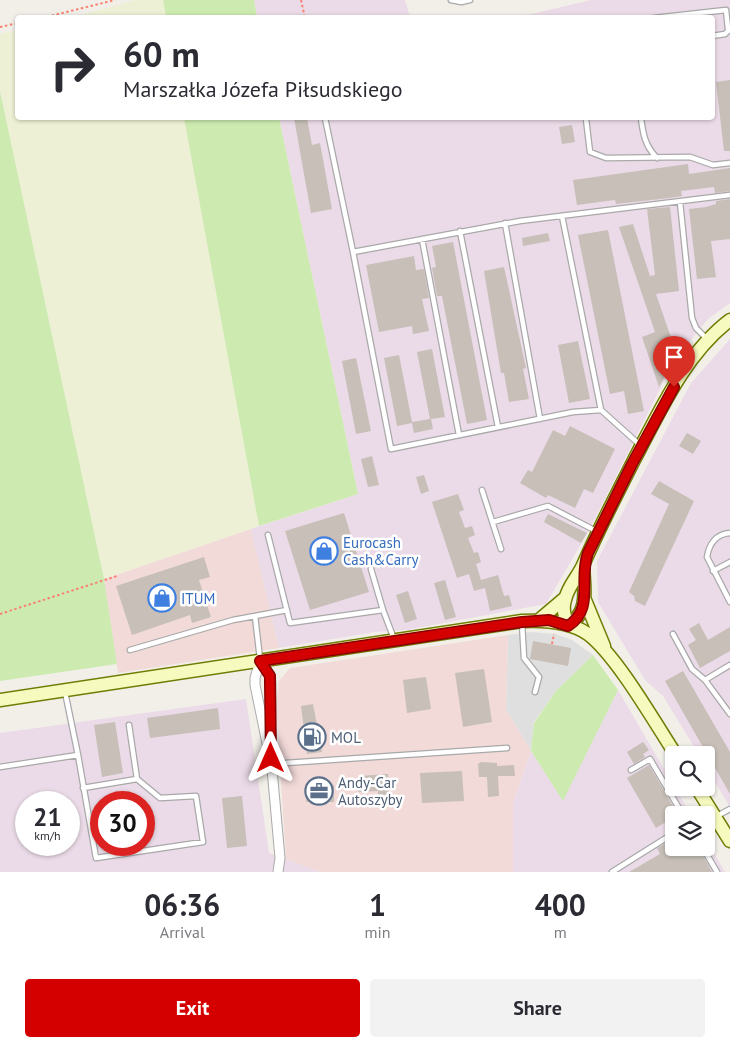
<!DOCTYPE html>
<html lang="en">
<head>
<meta charset="utf-8">
<style>
	body { margin:0; font-family:"PT Sans",sans-serif; background:#f2f2f3; color:#2b2b33; height:100vh; display:flex; flex-direction:column; font-size:19px; white-space:nowrap }
	* { box-sizing:border-box; margin:0 }
	p { font-size:16px; color:#7c7c81 }
	.icon { flex:none; width:28px; height:28px; fill:none; stroke:currentColor; stroke-width:2; stroke-linecap:round; stroke-linejoin:round }
	.map { position:relative; height:872px; overflow:hidden }
	.details { display:flex; flex-direction:column; background:#fff; flex:1 }
	.details>* { flex:none }
	.banner { position:absolute; left:15px; top:15px; width:700px; height:105px; border-radius:5px; box-shadow:0 1px 4px #0004; background:#fff; color:#2b2b33; overflow:hidden }
	.controls { position:absolute; left:665px; top:746px; display:grid; gap:10px }
	.controls a { display:grid; place-items:center; width:50px; height:50px; border-radius:5px; background:#fff; box-shadow:0 1px 4px #0004; font-size:25px }
	.speed { position:absolute; left:15px; top:791px; display:flex; gap:10px; font-size:25px; font-weight:700; text-align:center }
	.speed>* { display:grid; place-content:center; width:65px; height:65px; border-radius:50%; background:#fff; box-shadow:0 1px 4px #0004; line-height:1 }
	.speed small { font-size:12px; font-weight:400 }
	.speed .limit { border:8px solid #d22; background:#fff; color:#111 }
	.pin { position:absolute; display:grid; place-items:center; width:42px; height:42px; color:#fff; margin:-51px -21px; border-radius:50% 50% 50% 0; rotate:-45deg; box-shadow:0 0 5px #0007 }
	.pin .icon { rotate:45deg }
	.me { position:absolute; width:55px; margin:-28px; rotate:0deg; stroke-linejoin:round; filter:drop-shadow(0 0 4px #0008) }
	.turn { display:flex; align-items:center; gap:18px; height:105px; padding:0 25px; font-size:22px }
	.turn .icon { width:65px; height:65px; stroke-width:2.5 }
	.turn b { display:block; font-size:35px; line-height:42px }
	.eta { display:flex; justify-content:space-evenly; align-items:center; height:85px; text-align:center }
	.eta b { font-size:30px; font-weight:700; line-height:35px }
	.action { display:flex; gap:10px; margin-top:auto; padding:10px 25px }
	.action a { flex:1; height:58px; border-radius:5px; background:#d40000; color:#fff; font-size:20px; font-weight:700; line-height:58px; text-align:center }
	.action a+a { background:#f2f2f3; color:#2b2b33 }
	.map>svg:first-child { display:block }
	.residential { fill:#e0dfdf }
	.commercial { fill:#f2dad9 }
	.industrial { fill:#ebdbe8; fill-rule:evenodd }
	.farmland { fill:#eef0d5 }
	.grass { fill:#cdebb0 }
	.building { fill:#c7bfb8 }
	.lines { fill:none; stroke-linecap:round; stroke-linejoin:round }
	.lane-casing { stroke:#a9a9a9; stroke-width:7 }
	.street-casing { stroke:#a9a9a9; stroke-width:11 }
	.secondary-casing { stroke:#707d05; stroke-width:15 }
	.path { stroke:#fa8072; stroke-width:2; stroke-dasharray:2.5 2.5; stroke-linecap:butt }
	.lane { stroke:#fff; stroke-width:4.5 }
	.street { stroke:#fff; stroke-width:9 }
	.secondary { stroke:#f7fabf; stroke-width:12 }
	.route-casing { stroke:#8a0000; stroke-width:12 }
	.route { stroke:#d40000; stroke-width:9 }
	.labels { text-anchor:middle; dominant-baseline:central; stroke-width:5; stroke-linejoin:round; paint-order:stroke }
	.shop-label { font-size:15px; fill:#366cbe; stroke:#fff; text-anchor:start }
	.service-label { font-size:15px; fill:#4e5e75; stroke:#fff; text-anchor:start }
</style>
</head>
<body>
<div class="map">
<svg width="730" height="872" viewBox="0 0 730 872">
	<rect width="100%" height="100%" fill="#f2efe9"/>
	<path class="residential" d="M 531,632 L 556,634 L 572,640 L 593,655 L 556,691 L 534,722 L 531,751 L 506,710 L 508,635 Z"/>
	<path class="commercial" d="M 251,529 L 279,648 L 118,673 L 104,579 Z
		M 508,635 L 506,710 L 531,751 L 513,803 L 513,872 L 321,872 L 286,859 L 276,703 L 279,681 L 290,668 Z"/>
	<path class="industrial" d="M 254,0 L 405,0 L 410,17 L 257,17 Z
		M 591,0 L 730,0 L 730,303 L 708,319 L 674,361 L 588,532 L 546,604 L 406,630 L 375,632 L 279,648 L 251,529 L 358,494 L 279,118 L 712,118 L 712,18 L 519,17 Z
		M 730,339 L 730,807 L 706,767 L 706,755 L 699,755 L 663,696 L 645,680 L 598,602 L 597,561 L 691,383 Z
		M 618,690 L 691,815 L 674,815 L 674,848 L 706,848 L 706,840 L 725,872 L 513,872 L 513,803 L 531,751 L 563,800 Z
		M 246,699 L 269,853 L 321,872 L 0,872 L 0,733 ZM 26,802 L 69,802 L 69,845 L 26,845 ZM 101,802 L 144,802 L 144,845 L 101,845 Z"/>
	<path class="farmland" d="M 136,0 L 163,0 L 166,17 L 71,18 Z
		M 17,30 L 18,118 L 184,118 L 259,526 L 104,579 L 0,91 L 0,34 Z"/>
	<path class="grass" d="M 163,0 L 254,0 L 257,17 L 166,17 Z
		M 0,91 L 104,579 L 117,664 L 0,681 Z
		M 184,118 L 279,118 L 358,494 L 259,526 Z
		M 593,655 L 618,690 L 563,801 L 531,751 L 534,723 L 556,691 Z"/>
	<path class="building" d="M 730,80 L 730,151 L 724,151 L 716,82 Z
		M 294,118 L 307,118 L 312,145 L 320,143 L 332,209 L 311,213 Z
		M 572,125 L 575,142 L 562,144 L 559,127 Z
		M 688,164 L 689,174 L 730,168 L 730,191 L 715,193 L 714,187 L 681,191 L 682,196 L 669,198 L 616,204 L 615,200 L 577,205 L 573,180 Z
		M 730,199 L 730,239 L 711,241 L 716,277 L 697,279 L 689,209 L 706,207 L 716,204 L 716,201 Z
		M 670,207 L 679,291 L 656,294 L 677,355 L 659,387 L 642,337 L 655,332 L 619,227 L 633,224 L 650,276 L 655,275 L 647,209 Z
		M 608,230 L 644,411 L 628,414 L 624,391 L 610,394 L 578,235 Z
		M 548,233 L 550,241 L 523,246 L 522,238 Z
		M 453,242 L 487,420 L 467,424 L 442,296 L 437,296 L 432,268 L 436,267 L 432,246 Z
		M 414,256 L 416,270 L 424,269 L 429,298 L 422,299 L 429,331 L 413,334 L 412,326 L 379,332 L 366,265 Z
		M 504,267 L 526,368 L 523,369 L 529,399 L 509,402 L 504,373 L 501,373 L 484,271 Z
		M 578,341 L 590,399 L 569,403 L 558,345 Z
		M 432,349 L 445,417 L 431,419 L 433,429 L 414,433 L 412,423 L 397,426 L 384,358 L 399,355 L 412,422 L 430,419 L 417,352 Z
		M 356,358 L 371,431 L 356,434 L 342,361 Z
		M 570,426 L 615,449 L 593,493 L 584,489 L 575,508 L 548,495 L 546,498 L 520,483 L 528,470 L 532,472 L 553,430 L 565,436 Z
		M 687,433 L 701,441 L 693,454 L 679,446 Z
		M 372,456 L 379,485 L 368,487 L 361,459 Z
		M 424,475 L 429,491 L 421,494 L 416,477 Z
		M 659,481 L 694,501 L 645,606 L 635,601 L 634,596 L 629,592 L 669,504 L 651,494 Z
		M 458,494 L 464,510 L 459,512 L 465,528 L 472,526 L 475,535 L 468,538 L 474,553 L 478,552 L 481,562 L 476,564 L 481,580 L 498,575 L 504,596 L 509,595 L 512,606 L 490,611 L 485,588 L 474,591 L 469,574 L 457,578 L 432,502 Z
		M 344,513 L 369,592 L 310,610 L 285,531 Z
		M 548,514 L 587,533 L 581,543 L 544,522 Z
		M 204,557 L 210,577 L 199,580 L 211,617 L 192,623 L 190,615 L 132,635 L 116,586 Z
		M 445,580 L 456,617 L 445,620 L 434,583 Z
		M 408,591 L 417,619 L 405,623 L 396,595 Z
		M 699,623 L 708,640 L 730,627 L 730,651 L 700,668 L 688,645 L 696,640 L 689,629 Z
		M 533,641 L 571,648 L 568,666 L 530,659 Z
		M 484,669 L 492,722 L 463,727 L 455,673 Z
		M 683,671 L 730,752 L 730,794 L 665,681 Z
		M 426,677 L 431,709 L 407,713 L 403,680 Z
		M 313,704 L 322,752 L 307,754 L 301,706 Z
		M 218,708 L 220,729 L 150,738 L 147,718 Z
		M 115,722 L 123,773 L 102,777 L 94,725 Z
		M 643,742 L 649,750 L 643,754 L 645,757 L 634,764 L 627,752 Z
		M 481,762 L 497,763 L 497,766 L 514,765 L 515,776 L 498,776 L 499,796 L 488,797 L 487,777 L 479,777 L 478,764 Z
		M 649,765 L 678,815 L 674,815 L 674,817 L 656,828 L 627,778 Z
		M 462,771 L 464,801 L 422,803 L 420,773 Z
		M 388,774 L 389,798 L 378,799 L 378,791 L 358,792 L 358,776 Z
		M 306,784 L 334,785 L 334,802 L 306,802 Z
		M 242,796 L 247,846 L 227,848 L 222,798 Z
		M 666,843 L 670,848 L 699,848 L 712,872 L 629,872 L 660,854 L 657,848 Z"/>
	<g class="lines">
		<g class="lane-casing">
			<path id="lane" d="M 451,0 L 461,2 L 470,0
				M 654,18 L 726,10 L 728,29
				M 712,36 L 725,34 L 730,29
				M 325,118 L 353,252
				M 641,118 C 643,134 645,146 657,158
				M 586,119 L 590,152 L 606,158 L 690,157 L 713,165 L 730,163
				M 680,202 L 692,318 L 696,328 L 707,339
				M 562,216 L 601,410
				M 505,223 L 540,419
				M 460,231 L 498,427
				M 422,239 L 459,435
				M 640,445 L 601,410 L 573,412 L 391,449 L 353,252 L 520,221 L 730,195
				M 482,490 L 501,549
				M 493,522 L 548,506 L 596,531
				M 730,533 C 716,534 709,544 707,557 L 730,602
				M 268,535 L 290,623 L 383,610 L 394,639
				M 371,569 L 383,610
				M 713,571 L 730,562
				M 522,623 L 524,658 L 539,677 L 535,692
				M 673,634 L 692,669 L 705,680
				M 130,650 L 233,620 L 255,616
				M 260,659 L 255,616 L 287,610
				M 730,665 L 705,680 L 730,714
				M 65,692 L 78,755
				M 271,764 L 507,748
				M 0,767 L 78,755 L 96,858 L 203,842 L 196,796 L 160,798 L 137,779 L 129,725
				M 631,770 L 650,759 L 683,815
				M 83,788 L 137,779
				M 717,816 L 730,809
				M 703,848 L 717,872
				M 612,872 L 674,833"/>
		</g>
		<g class="street-casing">
			<path id="street" d="M 260,661 L 270,675 L 271,683 L 271,758 L 280,858 L 278,872
				M 260,661 L 255,678 L 255,685 L 267,743"/>
		</g>
		<g class="secondary-casing">
			<path id="secondary" d="M 585,600 L 604,646
				M 539,620 L 565,598
				M 568,625 C 565,617 562,609 565,600 C 568,585 579,576 584,563 C 599,528 617,494 634,460 C 660,411 685,354 730,320
				M 568,625 C 590,613 584,588 583,566
				M 0,700 L 522,621 C 544,620 569,621 588,634 C 617,656 655,723 676,755
				M 697,788 L 730,841"/>
		</g>
		<path class="path" d="M 301,0 L 305,18
			M 42,18 L 115,0
			M 0,27 L 18,23
			M 0,614 L 117,576
			M 552,644 L 554,634"/>
		<use href="#lane" class="lane"/>
		<use href="#street" class="street"/>
		<use href="#secondary" class="secondary"/>
	</g>
	<g class="lines">
		<g class="route-casing">
			<path id="route" d="M 271,758 L 270,683 L 270,676 L 260,661 L 522,622 L 549,620 L 568,626 C 595,609 578,579 588,553 L 632,464 L 674,387"/>
		</g>
		<use href="#route" class="route"/>
	</g>
	<defs>
		<g id="shop-ring" transform="scale(1.4375)"><circle r="9.5" fill="#fff" stroke="#3f7fe0" stroke-width="1.5"/><path d="M-5-2.5h2.3a2.7 3.5 0 0 1 5.4 0H5L5.5 6h-11ZM-1.5-2.5h3a1.5 2.3 0 0 0-3 0Z" fill="#3f7fe0"/></g>
		<g id="fuel-ring" transform="scale(1.4375)"><circle r="9.5" fill="#fff" stroke="#5c6f8a" stroke-width="1.5"/><path d="M-5.5-6h7V0h2V4h1.3V-2.5L3-4.5l.8-.8L6-3V5H2.5V1h-1V6h-7ZM-4.2-4.7v3.2H.2V-4.7Z" fill="#5c6f8a"/></g>
		<g id="office-ring" transform="scale(1.4375)"><circle r="9.5" fill="#fff" stroke="#5c6f8a" stroke-width="1.5"/><path d="M-6-3h4V-5.5h4V-3h4V5H-6ZM-1-4.5V-3h2v-1.5ZM-6 0V1H6V0Z" fill="#5c6f8a"/></g>
	</defs>
	<g fill-rule="evenodd">
		<use href="#shop-ring" x="324" y="551"/>
		<use href="#shop-ring" x="162" y="598"/>
		<use href="#fuel-ring" x="312" y="737"/>
		<use href="#office-ring" x="319" y="791"/>
	</g>
	<g class="labels">
		<g class="shop-label">
			<text x="343" y="542">Eurocash<tspan x="343" dy="17">Cash&amp;Carry</tspan></text>
			<text x="181" y="598">ITUM</text>
		</g>
		<g class="service-label">
			<text x="331" y="737">MOL</text>
			<text x="338" y="782">Andy-Car<tspan x="338" dy="17">Autoszyby</tspan></text>
		</g>
	</g>
</svg>
<div class="controls">
<a><svg class="icon" aria-label="search" viewBox="0 0 24 24"><circle cx="10" cy="10" r="6"/><path d="M15 15l6 6"/></svg></a>
<a><svg class="icon" aria-label="layers" viewBox="0 0 24 24"><path d="M12 4l9 5-9 5-9-5zM3 14l9 5 9-5"/></svg></a>
</div>
<div class="speed"><div>21<small>km/h</small></div><div class="limit">30</div></div>
<div class="pin" style="left:674px;top:387px;background:#d93025"><svg class="icon" aria-label="arrive" viewBox="0 0 24 24"><path d="M6 21V4h12l-3 4 3 4H6"/></svg></div>
<svg class="me" style="left:271px;top:758px" viewBox="-20 -20 40 40"><path d="M0-17L14 15 0 8-14 15z" fill="#d40000" stroke="#fff" stroke-width="4"/></svg>
<div class="banner">
<div class="turn"><svg class="icon" aria-label="right" viewBox="0 0 24 24"><path d="M7 20v-9h11M14 6l5 5-5 5"/></svg><div><b>60 m</b>Marszałka Józefa Piłsudskiego</div></div>
</div>
</div>
<section class="details">
<div class="eta">
<div><b>06:36</b><p>Arrival</p></div>
<div><b>1</b><p>min</p></div>
<div><b>400</b><p>m</p></div>
</div>
<div class="action"><a>Exit</a><a>Share</a></div>
</section>
</body>
</html>
